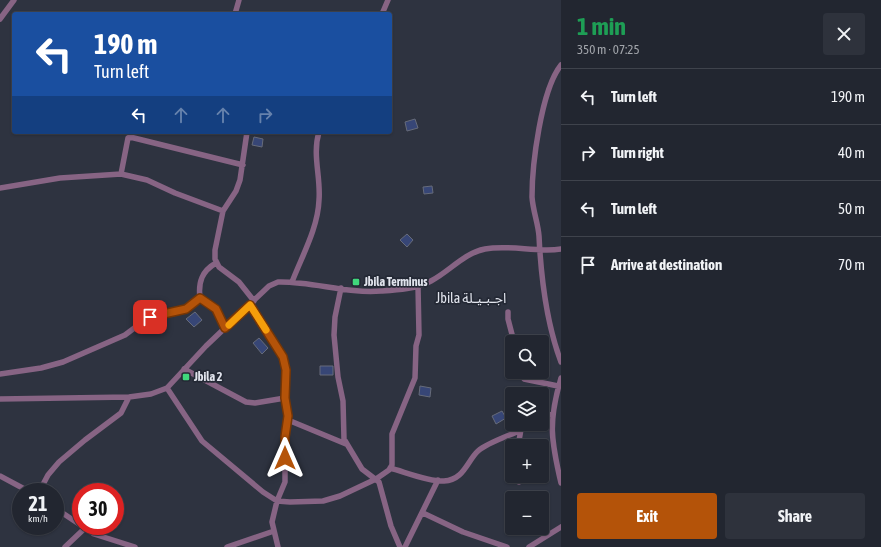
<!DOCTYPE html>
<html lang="en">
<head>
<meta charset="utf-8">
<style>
	body { margin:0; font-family:"Asap Condensed","Noto Sans Arabic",sans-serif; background:#2e323c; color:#f1f3f6; height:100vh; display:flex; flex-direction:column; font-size:15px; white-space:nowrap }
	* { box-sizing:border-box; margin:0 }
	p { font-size:13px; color:#a2a5ab }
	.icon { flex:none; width:22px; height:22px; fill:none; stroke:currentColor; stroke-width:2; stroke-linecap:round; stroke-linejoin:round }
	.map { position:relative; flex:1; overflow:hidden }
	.sheet { display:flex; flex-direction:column; background:#222630; width:320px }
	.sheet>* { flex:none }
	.top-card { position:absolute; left:12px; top:12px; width:380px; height:122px; border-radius:4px; box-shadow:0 1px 3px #0004,0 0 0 1px #3f434c; background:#1a4fa0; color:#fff; overflow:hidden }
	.fabs { position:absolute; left:505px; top:335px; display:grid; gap:8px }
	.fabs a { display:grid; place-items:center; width:44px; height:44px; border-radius:4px; background:#222630; box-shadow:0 1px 3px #0004,0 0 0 1px #3f434c; font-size:20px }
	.speed { position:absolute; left:12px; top:483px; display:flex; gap:8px; font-size:20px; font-weight:700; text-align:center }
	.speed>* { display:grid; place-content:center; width:52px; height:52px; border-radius:50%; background:#222630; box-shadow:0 1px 3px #0004,0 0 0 1px #3f434c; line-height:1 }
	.speed small { font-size:10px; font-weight:400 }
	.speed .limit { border:6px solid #d22; background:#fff; color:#111 }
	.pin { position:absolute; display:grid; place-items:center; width:34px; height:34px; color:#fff; margin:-17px; border-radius:8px; box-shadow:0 2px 6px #0006 }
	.me { position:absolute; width:44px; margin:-22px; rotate:0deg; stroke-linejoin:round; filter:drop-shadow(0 0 3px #0008) }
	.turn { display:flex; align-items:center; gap:14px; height:84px; padding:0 16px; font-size:18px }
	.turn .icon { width:52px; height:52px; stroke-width:2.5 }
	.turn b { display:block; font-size:28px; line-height:34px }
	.lanes { display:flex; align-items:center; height:38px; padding:0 16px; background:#0003; justify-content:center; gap:20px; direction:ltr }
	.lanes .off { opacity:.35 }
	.round { display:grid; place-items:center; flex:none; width:42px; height:42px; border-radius:4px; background:#2e323c }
	.head { display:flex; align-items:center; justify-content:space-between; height:68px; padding:0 16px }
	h1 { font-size:24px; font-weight:700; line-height:30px; color:#1e9e55 }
	.primary-button { display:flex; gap:8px; margin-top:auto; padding:8px 16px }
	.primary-button a { flex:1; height:46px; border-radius:4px; background:#b45309; color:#fff; font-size:16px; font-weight:700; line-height:46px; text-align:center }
	.primary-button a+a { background:#2e323c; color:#f1f3f6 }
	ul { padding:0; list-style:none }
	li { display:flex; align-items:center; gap:12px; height:56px; padding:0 16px; border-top:1px solid #3f434c }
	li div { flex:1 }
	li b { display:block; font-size:15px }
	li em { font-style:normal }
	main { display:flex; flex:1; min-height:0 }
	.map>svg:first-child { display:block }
	.building { fill:#374676; stroke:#666b7a }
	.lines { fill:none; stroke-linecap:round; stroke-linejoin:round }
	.minor { stroke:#876484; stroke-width:5.5 }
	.route-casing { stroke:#753606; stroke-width:10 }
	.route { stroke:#b45309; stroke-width:7 }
	.slow { stroke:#f59e0b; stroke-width:7 }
	.poi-dot { fill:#40d77c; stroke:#242935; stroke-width:1.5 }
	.labels { text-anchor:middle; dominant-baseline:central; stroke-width:3.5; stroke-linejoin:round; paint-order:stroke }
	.poi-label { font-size:12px; font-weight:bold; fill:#e1e4ed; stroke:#242935; text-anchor:start }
	.quarter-label { font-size:14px; fill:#e1e4ed; stroke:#242935 }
</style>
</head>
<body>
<main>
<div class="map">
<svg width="561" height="547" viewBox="0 0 561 547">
	<rect width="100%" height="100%" fill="#2e3340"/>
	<path class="building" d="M 415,119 L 418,128 L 407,131 L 405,122 Z
		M 254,137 L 263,139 L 262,147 L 252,145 Z
		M 432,186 L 433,193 L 424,194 L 423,187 Z
		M 407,234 L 413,240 L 407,247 L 400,240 Z
		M 195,312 L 202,320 L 194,327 L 186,319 Z
		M 259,338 L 268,348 L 262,354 L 253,343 Z
		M 320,366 L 333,366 L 333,375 L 320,375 Z
		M 420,386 L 431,388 L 430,397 L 419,395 Z
		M 502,411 L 506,418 L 496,424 L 492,416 Z"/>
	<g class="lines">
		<path class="minor" d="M 235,14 L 239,0
			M 382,14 L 388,0
			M 0,19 L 14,0
			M 561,65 C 541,90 532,165 532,197 C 533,211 538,223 539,236 C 541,278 546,322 561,362
			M 247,132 L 240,180 L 236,191 L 223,211 L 215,250 L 215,259 L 219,267 L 239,282 L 254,301
			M 121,174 L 128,138 L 130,137 L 243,165
			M 0,188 L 60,178 L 121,174 L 147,180 L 175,193 L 223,211
			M 292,282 C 302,256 318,228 319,200 C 321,177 312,155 319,132
			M 341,288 L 335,317 L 334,335 L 338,377 L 343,401 L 344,439 L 362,469 L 379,482 L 391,526 L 400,547
			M 200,298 C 198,282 202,271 216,263
			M 250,305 L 283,357 L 286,370 L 285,398 L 288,416 L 285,437 L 285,482 L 277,501 L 272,522 L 278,547
			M 508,312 L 508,319 L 514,342
			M 184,369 L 246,402 L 255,403 L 285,398
			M 521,372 L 524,379 L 558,386
			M 0,374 L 41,368 L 63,362 L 125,335 L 149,317 L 186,309 L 200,298 L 216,309 L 225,328
			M 561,378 C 548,422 551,440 561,483
			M 167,388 L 202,441 L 263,492 L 277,501 L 290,502 L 323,501 L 340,496 L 376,479 L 389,470 L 392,465 L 392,434 L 415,378 L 416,346 L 419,335 L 418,286
			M 0,399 L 129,397 L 151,394 L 167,388 L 206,346 L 269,286 L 278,282 C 312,281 347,294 381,291 C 397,290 416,289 431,281 C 450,271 464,253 485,249 C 510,244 536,253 561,249
			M 542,414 L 552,415
			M 288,420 L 346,444
			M 518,446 L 522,424
			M 390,468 C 405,472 430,482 444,481 C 464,480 467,461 478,451 C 487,443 508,436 519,431
			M 0,476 L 30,492
			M 518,476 L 519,482
			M 39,492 L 48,475 L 59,462 L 85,440 L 121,413 L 129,397
			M 55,508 L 94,534 L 135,547
			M 423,513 L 463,532 L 507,547
			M 65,547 L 84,529
			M 227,547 L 274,531
			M 405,547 L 438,480
			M 529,547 L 561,527"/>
	</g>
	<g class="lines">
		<g class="route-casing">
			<path id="route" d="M 150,317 L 186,309 L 200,298 L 216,309 L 225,328 L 250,305 L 283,357 L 286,370 L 285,398 L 288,416 L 285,437 L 285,458"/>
		</g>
		<use href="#route" class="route"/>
		<path class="slow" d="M 229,325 L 250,305 L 266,330"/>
	</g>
	<g class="poi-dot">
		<rect x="352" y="278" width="8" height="8" rx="2"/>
		<rect x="182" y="373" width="8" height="8" rx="2"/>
	</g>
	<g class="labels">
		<g class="poi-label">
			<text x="364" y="282">Jbila Terminus</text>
			<text x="194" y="377">Jbila 2</text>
		</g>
		<g class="quarter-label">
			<text x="471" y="298">Jbila اجـبـيـلة</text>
		</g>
	</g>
</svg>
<div class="fabs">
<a><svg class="icon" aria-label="search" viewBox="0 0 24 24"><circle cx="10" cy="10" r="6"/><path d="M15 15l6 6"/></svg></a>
<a><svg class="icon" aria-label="layers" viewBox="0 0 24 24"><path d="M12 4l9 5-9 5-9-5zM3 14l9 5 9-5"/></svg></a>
<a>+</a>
<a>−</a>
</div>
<div class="speed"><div>21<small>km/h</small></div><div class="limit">30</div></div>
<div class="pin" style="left:150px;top:317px;background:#d93025"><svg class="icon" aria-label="arrive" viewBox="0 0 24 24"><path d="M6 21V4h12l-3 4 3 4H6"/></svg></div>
<svg class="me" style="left:285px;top:458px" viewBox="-20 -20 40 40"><path d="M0-17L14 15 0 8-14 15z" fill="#b45309" stroke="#fff" stroke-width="4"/></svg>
<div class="top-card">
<div class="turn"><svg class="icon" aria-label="left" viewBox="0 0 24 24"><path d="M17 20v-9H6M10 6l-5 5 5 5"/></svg><div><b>190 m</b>Turn left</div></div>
<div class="lanes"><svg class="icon" aria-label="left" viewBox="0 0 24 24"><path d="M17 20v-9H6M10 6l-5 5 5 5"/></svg><svg class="icon off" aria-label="ahead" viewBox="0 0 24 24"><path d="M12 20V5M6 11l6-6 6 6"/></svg><svg class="icon off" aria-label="ahead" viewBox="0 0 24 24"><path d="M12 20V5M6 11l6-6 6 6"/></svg><svg class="icon off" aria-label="right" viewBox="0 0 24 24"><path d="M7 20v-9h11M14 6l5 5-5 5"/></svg></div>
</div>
</div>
<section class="sheet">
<div class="head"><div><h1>1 min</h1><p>350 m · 07:25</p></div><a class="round"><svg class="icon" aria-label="close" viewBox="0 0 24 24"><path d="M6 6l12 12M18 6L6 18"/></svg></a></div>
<ul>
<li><svg class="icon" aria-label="left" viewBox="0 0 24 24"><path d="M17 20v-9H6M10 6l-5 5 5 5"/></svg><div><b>Turn left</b></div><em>190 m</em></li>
<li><svg class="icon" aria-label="right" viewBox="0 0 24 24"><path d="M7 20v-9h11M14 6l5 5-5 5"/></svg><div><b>Turn right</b></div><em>40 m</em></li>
<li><svg class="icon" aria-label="left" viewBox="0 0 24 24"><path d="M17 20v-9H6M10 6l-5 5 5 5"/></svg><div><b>Turn left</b></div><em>50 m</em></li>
<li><svg class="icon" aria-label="arrive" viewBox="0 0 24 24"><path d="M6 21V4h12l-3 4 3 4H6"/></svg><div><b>Arrive at destination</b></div><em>70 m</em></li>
</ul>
<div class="primary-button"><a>Exit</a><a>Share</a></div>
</section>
</main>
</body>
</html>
